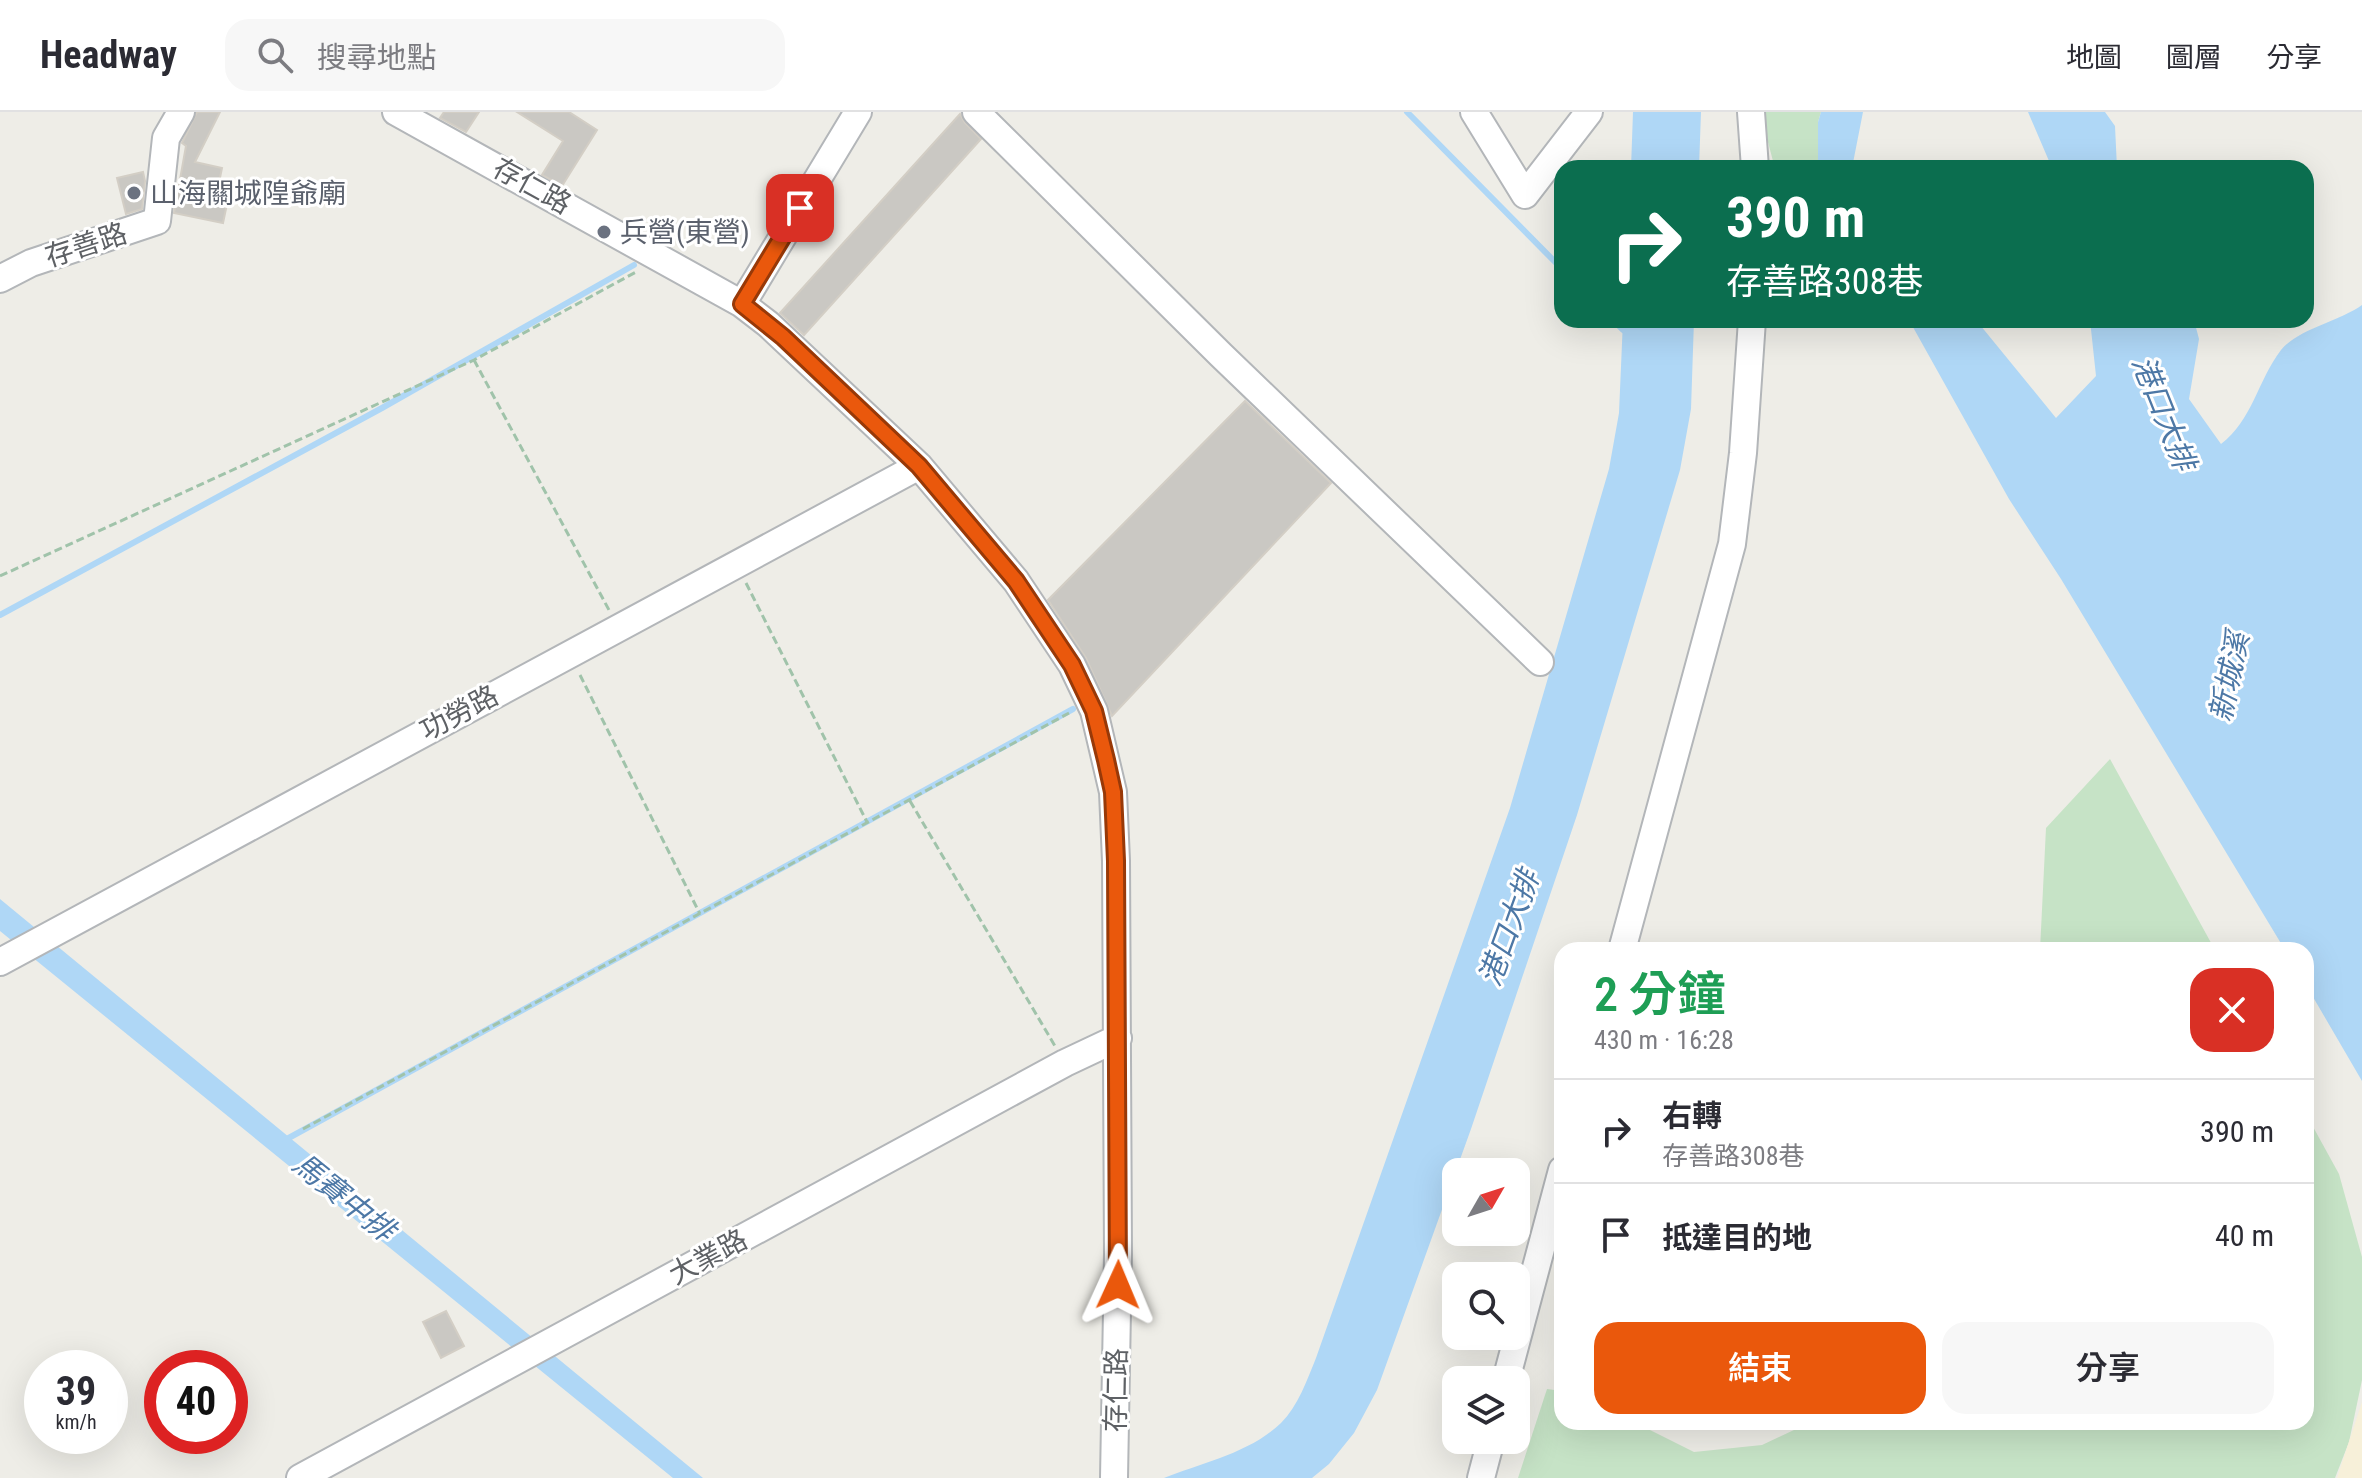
<!DOCTYPE html>
<html lang="zh-TW">
<head>
<meta charset="utf-8">
<style>
	body { margin:0; font-family:"Roboto Condensed","Noto Sans TC",sans-serif; background:#f7f7f7; color:#2b2b33; height:100vh; display:flex; flex-direction:column; font-size:30px; white-space:nowrap }
	* { box-sizing:border-box; margin:0 }
	p { font-size:26px; color:#7c7c81 }
	.icon { flex:none; width:44px; height:44px; fill:none; stroke:currentColor; stroke-width:2; stroke-linecap:round; stroke-linejoin:round }
	.map { position:relative; flex:1; overflow:hidden }
	.drawer { position:absolute; left:1554px; top:830px; width:760px; height:488px; display:flex; flex-direction:column; background:#fff; border-radius:24px; box-shadow:0 8px 32px #0002 }
	.drawer>* { flex:none }
	.guide { position:absolute; left:1554px; top:48px; width:760px; height:168px; border-radius:24px; box-shadow:0 8px 32px #0002; background:#0b6e4f; color:#fff; overflow:hidden }
	.needle { width:52px; rotate:51deg }
	.tools { position:absolute; left:1442px; top:1046px; display:grid; gap:16px }
	.tools a { display:grid; place-items:center; width:88px; height:88px; border-radius:16px; background:#fff; box-shadow:0 8px 32px #0002; font-size:40px }
	.speed { position:absolute; left:24px; top:1238px; display:flex; gap:16px; font-size:40px; font-weight:700; text-align:center }
	.speed>* { display:grid; place-content:center; width:104px; height:104px; border-radius:50%; background:#fff; box-shadow:0 8px 32px #0002; line-height:1 }
	.speed small { font-size:20px; font-weight:400 }
	.speed .limit { border:12px solid #d22; background:#fff; color:#111 }
	.pin { position:absolute; display:grid; place-items:center; width:68px; height:68px; color:#fff; margin:-34px; border-radius:16px; box-shadow:0 4px 12px #0006 }
	.me { position:absolute; width:88px; margin:-44px; rotate:1deg; stroke-linejoin:round; filter:drop-shadow(0 0 6px #0008) }
	.turn { display:flex; align-items:center; gap:28px; height:168px; padding:0 40px; font-size:36px }
	.turn .icon { width:104px; height:104px; stroke-width:2.5 }
	.turn b { display:block; font-size:56px; line-height:68px }
	.round { display:grid; place-items:center; flex:none; width:84px; height:84px; border-radius:24px; background:#f7f7f7 }
	.head { display:flex; align-items:center; justify-content:space-between; height:136px; padding:0 40px }
	h1 { font-size:48px; font-weight:600; line-height:60px; color:#1e9e55 }
	.primary-button { display:flex; gap:16px; margin-top:auto; padding:16px 40px }
	.primary-button a { flex:1; height:92px; border-radius:24px; background:#ea580c; color:#fff; font-size:32px; font-weight:600; line-height:92px; text-align:center }
	.primary-button a+a { background:#f7f7f7; color:#2b2b33 }
	ul { padding:0; list-style:none }
	li { display:flex; align-items:center; gap:24px; height:104px; padding:0 40px; border-top:2px solid #e1e1e2 }
	li div { flex:1 }
	li b { display:block; font-size:30px }
	li em { font-style:normal }
	header { display:flex; align-items:center; gap:48px; box-sizing:border-box; height:112px; padding:0 40px; background:#fff; border-bottom:2px solid #e1e1e2 }
	header strong { font-size:38px }
	nav { display:flex; gap:44px; margin-inline-start:auto; font-size:28px }
	.search { width:560px; height:72px; background:#f7f7f7; display:flex; align-items:center; gap:20px; box-sizing:border-box; padding:0 28px; border-radius:24px; color:#7c7c81; font-size:30px }
	.map>svg:first-child { display:block }
	.green { fill:#c6e3c6 }
	.sand { fill:#f7f0d9 }
	.water { fill:#afd7f6 }
	.lines { fill:none; stroke-linecap:round; stroke-linejoin:round }
	.stream { stroke:#afd7f6; stroke-width:6 }
	.building { fill:#cac8c3; stroke:#d3cec5; stroke-width:2 }
	.minor-casing { stroke:#b3b6b9; stroke-width:30 }
	.path { stroke:#a0c3aa; stroke-width:3; stroke-dasharray:8 4; stroke-linecap:butt }
	.minor { stroke:#fff; stroke-width:26 }
	.route-casing { stroke:#983908; stroke-width:20 }
	.route { stroke:#ea580c; stroke-width:14 }
	.worship-dot { fill:#6b7280; stroke:#fff; stroke-width:3 }
	.labels { text-anchor:middle; dominant-baseline:central; stroke-width:6; stroke-linejoin:round; paint-order:stroke }
	.street-label { font-size:28px; fill:#5e6165; stroke:#fff }
	.worship-label { font-size:28px; fill:#5b616d; stroke:#fff; text-anchor:start }
	.water-label { font-size:30px; font-style:italic; fill:#4d78a6; stroke:#fff }
</style>
</head>
<body>
<header>
<strong>Headway</strong>
<div class="search"><svg class="icon" aria-label="search" viewBox="0 0 24 24"><circle cx="10" cy="10" r="6"/><path d="M15 15l6 6"/></svg>搜尋地點</div>
<nav><a>地圖</a><a>圖層</a><a>分享</a></nav>
</header>
<div class="map">
<svg width="2362" height="1366" viewBox="0 0 2362 1366">
	<rect width="100%" height="100%" fill="#eeede7"/>
	<path class="green" d="M 1760,0 L 1821,0 L 1818,10 L 1818,56 L 1783,56 L 1773,49 Z
		M 2110,647 L 2215,838 L 2040,838 L 2046,716 Z
		M 2306,1002 L 2339,1062 L 2362,1145 L 2362,1268 L 2349,1330 L 2335,1366 L 1518,1366 L 1547,1277 L 1562,1279 L 1562,1310 L 1634,1310 L 1694,1340 L 1762,1333 L 1811,1310 L 2306,1310 Z"/>
	<path class="sand" d="M 2362,1290 L 2362,1366 L 2337,1366 Z"/>
	<path class="water" d="M 1633,0 L 1701,0 L 1699,56 L 1631,56 Z
		M 1821,0 L 1863,0 L 1852,56 L 1818,56 L 1818,10 Z
		M 2028,0 L 2105,0 L 2115,14 L 2117,56 L 2052,56 Z
		M 2362,193 L 2362,969 L 2306,873 L 2306,838 L 2285,838 L 2061,467 L 2009,387 L 1909,208 L 1976,208 L 2056,306 L 2096,264 L 2090,208 L 2194,208 L 2199,227 L 2189,287 L 2221,332 C 2252,309 2258,268 2281,238 C 2298,217 2340,209 2362,193 Z
		M 1623,208 L 1694,208 L 1691,297 L 1680,358 L 1577,703 L 1471,1017 L 1377,1278 L 1354,1321 L 1329,1352 L 1312,1366 L 1164,1366 C 1202,1351 1250,1341 1281,1311 C 1298,1294 1307,1268 1316,1246 L 1510,696 L 1609,357 L 1619,301 Z
		M 0,787 L 703,1366 L 673,1366 L 0,819 Z"/>
	<g class="lines">
		<path class="stream" d="M 1407,0 L 1562,157
			M 1613,208 L 1623,218
			M 0,503 L 382,296 L 634,153
			M 285,1028 L 1073,597"/>
	</g>
	<path class="building" d="M 197,0 L 220,0 L 195,50 L 222,56 L 215,90 L 227,92 L 223,111 L 174,101 L 186,34 L 182,31 Z
		M 444,0 L 479,0 L 466,20 L 440,6 Z
		M 517,0 L 569,0 L 597,18 L 562,74 L 542,63 L 563,29 Z
		M 960,2 L 965,11 L 981,27 L 804,223 L 780,201 Z
		M 143,60 L 145,69 L 142,97 L 126,102 L 117,66 Z
		M 1245,289 L 1331,371 L 1112,604 L 1086,546 L 1048,488 Z
		M 446,1199 L 464,1234 L 441,1246 L 423,1210 Z"/>
	<g class="lines">
		<g class="minor-casing">
			<path id="minor" d="M 396,0 L 742,192 L 768,212 L 919,354 L 1016,469 L 1072,553 L 1094,599 L 1113,680 L 1116,749 L 1118,1142 L 1114,1366
				M 976,0 L 1221,243 L 1540,550
				M 1474,0 L 1525,83 L 1589,0
				M 1751,0 L 1755,56
				M 0,167 L 31,151 L 157,109 L 166,26 L 181,0
				M 742,192 L 858,0
				M 1622,838 L 1732,432 L 1743,341 L 1752,208
				M 0,850 L 919,354
				M 1506,1268 L 1562,1058
				M 300,1366 L 1065,951 L 1118,926
				M 1481,1366 L 1491,1328"/>
		</g>
		<path class="path" d="M 474,248 L 609,498
			M 0,464 L 474,248 L 636,160
			M 746,471 L 867,710
			M 580,563 L 700,802
			M 910,689 L 1055,934
			M 303,1017 L 1069,601"/>
		<use href="#minor" class="minor"/>
	</g>
	<g class="lines">
		<g class="route-casing">
			<path id="route" d="M 800,96 L 742,192 L 783,225 L 919,354 L 1016,469 L 1072,553 L 1094,599 L 1106,648 L 1113,680 L 1116,749 L 1118,1173"/>
		</g>
		<use href="#route" class="route"/>
	</g>
	<g class="worship-dot">
		<circle cx="134" cy="81" r="8"/>
		<circle cx="604" cy="120" r="8"/>
	</g>
	<g class="labels">
		<g class="street-label">
			<text transform="translate(532 74) rotate(29)">存仁路</text>
			<text transform="translate(86 133) rotate(-18)">存善路</text>
			<text transform="translate(459 601) rotate(-28)">功勞路</text>
			<text transform="translate(708 1145) rotate(-28)">大業路</text>
			<text transform="translate(1116 1278) rotate(-89)">存仁路</text>
		</g>
		<g class="worship-label">
			<text x="150" y="81">山海關城隍爺廟</text>
			<text x="620" y="120">兵營(東營)</text>
		</g>
		<g class="water-label">
			<text transform="translate(2164 301) rotate(68)">港口大排</text>
			<text transform="translate(2229 565) rotate(-78)">新城溪</text>
			<text transform="translate(1509 816) rotate(-70)">港口大排</text>
			<text transform="translate(344 1085) rotate(39)">馬賽中排</text>
		</g>
	</g>
</svg>
<div class="tools">
<a><svg class="needle" viewBox="-14 -14 28 28"><path d="M0-13l5 13h-10z" fill="#e53935"/><path d="M0 13l5-13h-10z" fill="#7c7c81"/></svg></a>
<a><svg class="icon" aria-label="search" viewBox="0 0 24 24"><circle cx="10" cy="10" r="6"/><path d="M15 15l6 6"/></svg></a>
<a><svg class="icon" aria-label="layers" viewBox="0 0 24 24"><path d="M12 4l9 5-9 5-9-5zM3 14l9 5 9-5"/></svg></a>
</div>
<div class="speed"><div>39<small>km/h</small></div><div class="limit">40</div></div>
<div class="pin" style="left:800px;top:96px;background:#d93025"><svg class="icon" aria-label="arrive" viewBox="0 0 24 24"><path d="M6 21V4h12l-3 4 3 4H6"/></svg></div>
<svg class="me" style="left:1118px;top:1173px" viewBox="-20 -20 40 40"><path d="M0-17L14 15 0 8-14 15z" fill="#ea580c" stroke="#fff" stroke-width="4"/></svg>
<div class="guide">
<div class="turn"><svg class="icon" aria-label="right" viewBox="0 0 24 24"><path d="M7 20v-9h11M14 6l5 5-5 5"/></svg><div><b>390 m</b>存善路308巷</div></div>
</div>
<section class="drawer">
<div class="head"><div><h1>2 分鐘</h1><p>430 m · 16:28</p></div><a class="round" style="background:#d93025;color:#fff"><svg class="icon" aria-label="close" viewBox="0 0 24 24"><path d="M6 6l12 12M18 6L6 18"/></svg></a></div>
<ul>
<li><svg class="icon" aria-label="right" viewBox="0 0 24 24"><path d="M7 20v-9h11M14 6l5 5-5 5"/></svg><div><b>右轉</b><p>存善路308巷</p></div><em>390 m</em></li>
<li><svg class="icon" aria-label="arrive" viewBox="0 0 24 24"><path d="M6 21V4h12l-3 4 3 4H6"/></svg><div><b>抵達目的地</b></div><em>40 m</em></li>
</ul>
<div class="primary-button"><a>結束</a><a>分享</a></div>
</section>
</div>
</body>
</html>
